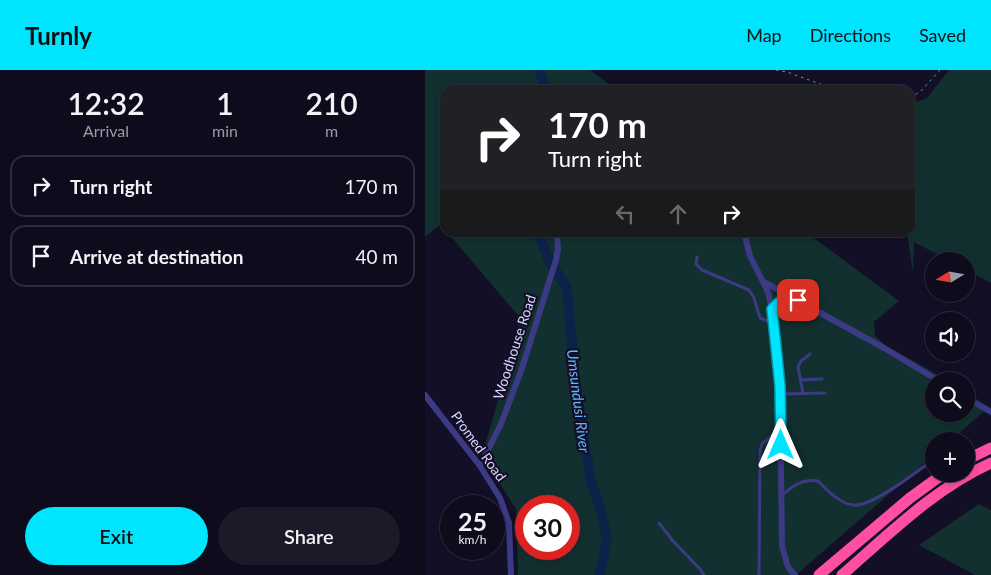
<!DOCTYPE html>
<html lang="en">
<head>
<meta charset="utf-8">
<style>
	body { margin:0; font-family:Lato,sans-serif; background:#1c1929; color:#f1f3f6; height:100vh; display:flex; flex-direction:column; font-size:19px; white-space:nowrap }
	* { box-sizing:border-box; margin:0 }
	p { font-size:16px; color:#9b9ba3 }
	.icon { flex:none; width:28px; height:28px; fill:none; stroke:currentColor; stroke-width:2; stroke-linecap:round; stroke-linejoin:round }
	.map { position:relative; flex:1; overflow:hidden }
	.panel { display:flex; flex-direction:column; background:#0e0b1c; width:425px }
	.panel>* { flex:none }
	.hud { position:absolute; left:15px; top:15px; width:475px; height:152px; border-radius:15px; box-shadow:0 2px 8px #0003,0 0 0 1px #2e2b3b; background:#202124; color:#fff; overflow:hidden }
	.needle { width:32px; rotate:259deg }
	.fabs { position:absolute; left:500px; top:182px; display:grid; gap:10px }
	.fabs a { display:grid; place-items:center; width:50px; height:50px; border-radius:50%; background:#0e0b1c; box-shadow:0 2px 8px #0003,0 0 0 1px #2e2b3b; font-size:25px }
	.speed { position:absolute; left:15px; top:425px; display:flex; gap:10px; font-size:25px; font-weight:700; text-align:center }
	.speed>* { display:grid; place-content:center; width:65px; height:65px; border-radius:50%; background:#0e0b1c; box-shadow:0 2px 8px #0003,0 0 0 1px #2e2b3b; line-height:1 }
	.speed small { font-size:12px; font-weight:400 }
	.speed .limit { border:8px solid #d22; background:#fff; color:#111 }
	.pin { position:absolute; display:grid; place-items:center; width:42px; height:42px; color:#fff; margin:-21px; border-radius:10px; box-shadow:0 2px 8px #0006 }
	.me { position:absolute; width:55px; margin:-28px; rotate:0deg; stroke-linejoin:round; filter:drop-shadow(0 0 4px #0008) }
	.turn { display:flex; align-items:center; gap:18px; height:105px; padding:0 25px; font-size:22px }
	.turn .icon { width:65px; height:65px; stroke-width:2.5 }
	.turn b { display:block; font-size:35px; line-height:42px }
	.lanes { display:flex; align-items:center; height:48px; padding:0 25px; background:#0003; justify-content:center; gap:25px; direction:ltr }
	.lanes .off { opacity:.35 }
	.eta { display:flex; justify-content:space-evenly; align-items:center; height:85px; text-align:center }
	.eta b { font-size:30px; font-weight:600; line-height:35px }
	.action { display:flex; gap:10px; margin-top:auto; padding:10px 25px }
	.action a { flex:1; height:58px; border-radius:30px; background:#00e5ff; color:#111; font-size:20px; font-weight:600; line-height:58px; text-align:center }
	.action a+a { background:#1c1929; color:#f1f3f6 }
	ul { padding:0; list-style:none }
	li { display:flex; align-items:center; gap:15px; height:62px; margin:0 10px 8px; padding:0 15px; border:2px solid #2e2b3b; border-radius:15px }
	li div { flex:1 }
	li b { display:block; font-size:19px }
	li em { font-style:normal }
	header { display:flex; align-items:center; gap:30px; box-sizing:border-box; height:70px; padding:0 25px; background:#00e5ff; color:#111 }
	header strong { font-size:24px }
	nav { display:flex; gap:28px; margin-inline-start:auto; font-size:18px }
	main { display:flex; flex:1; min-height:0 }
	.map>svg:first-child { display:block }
	.green { fill:#12302f; fill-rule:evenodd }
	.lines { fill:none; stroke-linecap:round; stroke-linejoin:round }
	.river { stroke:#0c2248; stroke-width:10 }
	.path { stroke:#2fb8b0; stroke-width:1; stroke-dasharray:2.5 4; stroke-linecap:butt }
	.service { stroke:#3d3a85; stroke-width:3 }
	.minor { stroke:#3d3a85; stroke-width:6 }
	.motorway { stroke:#ff4fa3; stroke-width:11 }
	.route-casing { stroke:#0095a6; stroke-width:12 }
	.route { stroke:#00e5ff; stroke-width:9 }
	.labels { text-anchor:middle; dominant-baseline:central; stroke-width:4.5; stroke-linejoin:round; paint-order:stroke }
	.street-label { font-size:14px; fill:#d9d4ff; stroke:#130f26 }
	.water-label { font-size:15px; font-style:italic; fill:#62b6ff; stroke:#130f26 }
</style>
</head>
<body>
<header>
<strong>Turnly</strong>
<nav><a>Map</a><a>Directions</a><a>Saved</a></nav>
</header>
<main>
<section class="panel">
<div class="eta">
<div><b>12:32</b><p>Arrival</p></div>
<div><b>1</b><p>min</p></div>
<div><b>210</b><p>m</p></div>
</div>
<ul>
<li><svg class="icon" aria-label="right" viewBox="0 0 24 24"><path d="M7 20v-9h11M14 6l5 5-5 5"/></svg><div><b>Turn right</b></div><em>170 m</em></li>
<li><svg class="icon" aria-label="arrive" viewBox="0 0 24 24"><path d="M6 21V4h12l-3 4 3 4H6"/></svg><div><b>Arrive at destination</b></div><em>40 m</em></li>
</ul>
<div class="action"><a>Exit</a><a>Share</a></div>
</section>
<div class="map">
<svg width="566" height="505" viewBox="0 0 566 505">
	<rect width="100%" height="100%" fill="#130f26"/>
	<path class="green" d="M 0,0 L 165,0 L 192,20 L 20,20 L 20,159 L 16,154 L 0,167 Z
		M 524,0 L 566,0 L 566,213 L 541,200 L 541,191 L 525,191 L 489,172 L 488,203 L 482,163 L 485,162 L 485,34 L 502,28 Z
		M 23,163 L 382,163 L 474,231 L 449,252 L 450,266 L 460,275 L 524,311 L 509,311 L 509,344 L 541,344 L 541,322 L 564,337 L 525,371 L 509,371 L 509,385 L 371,505 L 93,505 L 91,439 L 57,386 L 96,249 ZM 101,436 L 144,436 L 144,479 L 101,479 Z
		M 554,434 L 566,440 L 566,505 L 550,505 L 494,475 Z"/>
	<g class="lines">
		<path class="river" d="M 114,0 L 121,20
			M 112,162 L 125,192 L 142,218 L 150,311 L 166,413 L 174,434 L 182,467 L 175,505"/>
		<path class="path" d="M 351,0 L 362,2 L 412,20
			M 485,28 L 496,21 L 515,0"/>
		<path class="service" d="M 272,187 L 271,194 L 277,200 L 324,220 L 329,228 L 335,248 L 348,253
			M 375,310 L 397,309
			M 378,323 L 373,297 L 376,291 L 385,284
			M 356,324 L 400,323
			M 532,371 L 537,368
			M 356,426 C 368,416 377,408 393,411 C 402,420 414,433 428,435 C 446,438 494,400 509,389
			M 234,453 L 248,471 L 275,499 L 279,505
			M 334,505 L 335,381 L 337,374 L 355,359"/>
		<path class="minor" d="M 319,162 L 325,186 L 343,222 L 347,239 L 350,260 L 355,316 L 357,476 L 363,497 L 370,505
			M 339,212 L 459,278 L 514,311
			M 347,239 L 353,233 L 364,225
			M 0,325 L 55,396 L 75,428 L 84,453 L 86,505
			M 541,328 L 566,342
			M 55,396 L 76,354 L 97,298 L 131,190 L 133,179 L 132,162"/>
		<path class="motorway" d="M 541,390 L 566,378
			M 394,505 L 485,428 L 518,404
			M 417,505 C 463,465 510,418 566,393"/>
	</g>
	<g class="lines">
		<g class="route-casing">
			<path id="route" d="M 356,375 L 355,316 L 347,239 L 353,233 L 364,226 L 373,230"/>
		</g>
		<use href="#route" class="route"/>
	</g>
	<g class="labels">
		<g class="street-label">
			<text transform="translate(89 277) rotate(-72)">Woodhouse Road</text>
			<text transform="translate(54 376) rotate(54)">Promed Road</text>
		</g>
		<g class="water-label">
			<text transform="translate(154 331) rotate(83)">Umsundusi River</text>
		</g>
	</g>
</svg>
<div class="fabs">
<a><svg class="needle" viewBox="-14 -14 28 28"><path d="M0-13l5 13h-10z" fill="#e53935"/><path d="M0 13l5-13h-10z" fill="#9b9ba3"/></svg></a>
<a><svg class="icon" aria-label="sound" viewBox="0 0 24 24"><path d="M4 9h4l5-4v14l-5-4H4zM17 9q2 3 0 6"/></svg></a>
<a><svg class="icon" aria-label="search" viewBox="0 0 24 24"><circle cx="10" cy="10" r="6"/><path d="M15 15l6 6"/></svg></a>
<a>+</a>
</div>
<div class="speed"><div>25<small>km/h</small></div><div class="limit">30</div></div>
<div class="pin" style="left:373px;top:230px;background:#d93025"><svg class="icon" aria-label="arrive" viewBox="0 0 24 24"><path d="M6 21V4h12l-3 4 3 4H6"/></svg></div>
<svg class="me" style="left:356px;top:375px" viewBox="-20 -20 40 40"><path d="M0-17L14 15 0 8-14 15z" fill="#00e5ff" stroke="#fff" stroke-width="4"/></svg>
<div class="hud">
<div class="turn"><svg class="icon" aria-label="right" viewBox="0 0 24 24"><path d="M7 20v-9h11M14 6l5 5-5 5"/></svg><div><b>170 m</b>Turn right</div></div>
<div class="lanes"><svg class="icon off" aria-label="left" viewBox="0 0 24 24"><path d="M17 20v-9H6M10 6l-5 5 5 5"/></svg><svg class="icon off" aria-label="ahead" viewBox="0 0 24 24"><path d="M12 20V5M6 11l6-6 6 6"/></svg><svg class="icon" aria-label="right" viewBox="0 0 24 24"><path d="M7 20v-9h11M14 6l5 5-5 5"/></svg></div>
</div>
</div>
</main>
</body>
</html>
